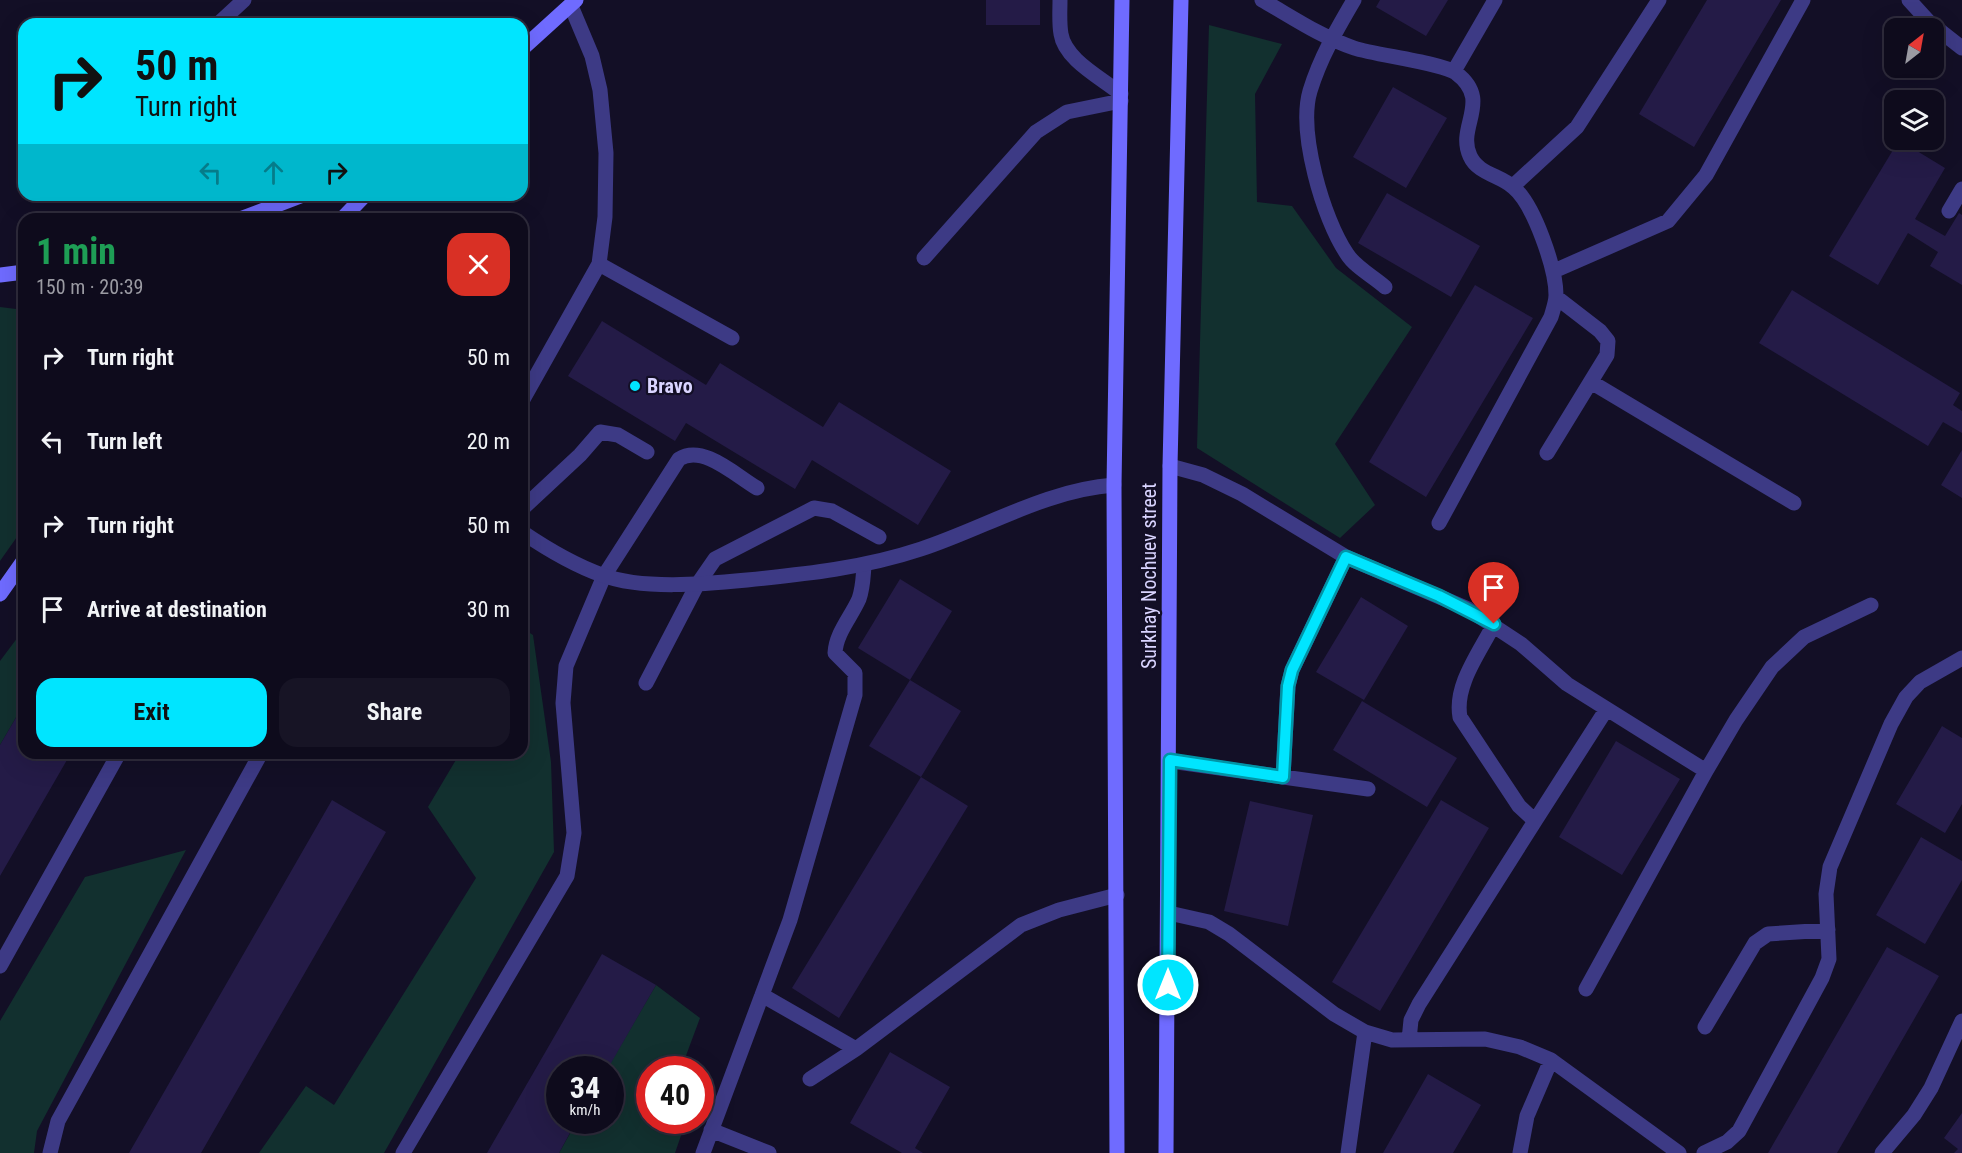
<!DOCTYPE html>
<html lang="en">
<head>
<meta charset="utf-8">
<style>
	body { margin:0; font-family:"Roboto Condensed",sans-serif; background:#171425; color:#f1f3f6; height:100vh; display:flex; flex-direction:column; font-size:22px; white-space:nowrap }
	* { box-sizing:border-box; margin:0 }
	p { font-size:20px; color:#9b9ba3 }
	.icon { flex:none; width:33px; height:33px; fill:none; stroke:currentColor; stroke-width:2; stroke-linecap:round; stroke-linejoin:round }
	.map { position:relative; flex:1; overflow:hidden }
	.drawer { position:absolute; left:18px; top:213px; width:510px; height:546px; display:flex; flex-direction:column; background:#0e0b1c; border-radius:18px; box-shadow:0 6px 24px #0002,0 0 0 2px #2e2b3b }
	.drawer>* { flex:none }
	.banner { position:absolute; left:18px; top:18px; width:510px; height:183px; border-radius:18px; box-shadow:0 6px 24px #0002,0 0 0 2px #2e2b3b; background:#00e5ff; color:#111; overflow:hidden }
	.needle { width:39px; rotate:31deg }
	.tools { position:absolute; left:1884px; top:18px; display:grid; gap:12px }
	.tools a { display:grid; place-items:center; width:60px; height:60px; border-radius:12px; background:#0e0b1c; box-shadow:0 6px 24px #0002,0 0 0 2px #2e2b3b; font-size:30px }
	.speed { position:absolute; left:546px; top:1056px; display:flex; gap:12px; font-size:30px; font-weight:700; text-align:center }
	.speed>* { display:grid; place-content:center; width:78px; height:78px; border-radius:50%; background:#0e0b1c; box-shadow:0 6px 24px #0002,0 0 0 2px #2e2b3b; line-height:1 }
	.speed small { font-size:15px; font-weight:400 }
	.speed .limit { border:9px solid #d22; background:#fff; color:#111 }
	.pin { position:absolute; display:grid; place-items:center; width:51px; height:51px; color:#fff; margin:-62px -26px; border-radius:50% 50% 50% 0; rotate:-45deg; box-shadow:0 0 6px #0007 }
	.pin .icon { rotate:45deg }
	.me { position:absolute; width:66px; margin:-33px; rotate:0deg; stroke-linejoin:round; filter:drop-shadow(0 0 4px #0008) }
	.turn { display:flex; align-items:center; gap:21px; height:126px; padding:0 18px; font-size:27px }
	.turn .icon { width:78px; height:78px; stroke-width:2.5 }
	.turn b { display:block; font-size:42px; line-height:51px }
	.lanes { display:flex; align-items:center; height:57px; padding:0 18px; background:#0003; justify-content:center; gap:30px; direction:ltr }
	.lanes .off { opacity:.35 }
	.round { display:grid; place-items:center; flex:none; width:63px; height:63px; border-radius:18px; background:#171425 }
	.head { display:flex; align-items:center; justify-content:space-between; height:102px; padding:0 18px }
	h1 { font-size:36px; font-weight:700; line-height:45px; color:#1e9e55 }
	.button { display:flex; gap:12px; margin-top:auto; padding:12px 18px }
	.button a { flex:1; height:69px; border-radius:18px; background:#00e5ff; color:#111; font-size:24px; font-weight:700; line-height:69px; text-align:center }
	.button a+a { background:#171425; color:#f1f3f6 }
	ul { padding:0; list-style:none }
	li { display:flex; align-items:center; gap:18px; height:84px; padding:0 18px }
	li div { flex:1 }
	li b { display:block; font-size:22px }
	li em { font-style:normal }
	.map>svg:first-child { display:block }
	.green { fill:#12302f }
	.building { fill:#241b47 }
	.lines { fill:none; stroke-linecap:round; stroke-linejoin:round }
	.lane { stroke:#3d3a85; stroke-width:15 }
	.street { stroke:#3d3a85; stroke-width:15 }
	.secondary { stroke:#6f6bff; stroke-width:15 }
	.route-casing { stroke:#0095a6; stroke-width:15 }
	.route { stroke:#00e5ff; stroke-width:10 }
	.poi-dot { fill:#00e5ff; stroke:#130f26; stroke-width:2 }
	.labels { text-anchor:middle; dominant-baseline:central; stroke-width:4.5; stroke-linejoin:round; paint-order:stroke }
	.poi-label { font-size:20px; font-weight:bold; fill:#d9d4ff; stroke:#130f26; text-anchor:start }
	.street-label { font-size:20px; fill:#d9d4ff; stroke:#130f26 }
</style>
</head>
<body>
<div class="map">
<svg width="1962" height="1153" viewBox="0 0 1962 1153">
	<rect width="100%" height="100%" fill="#130f26"/>
	<path class="green" d="M 1209,25 L 1282,44 L 1255,94 L 1257,202 L 1292,206 L 1336,268 L 1412,327 L 1335,444 L 1375,505 L 1340,538 L 1197,448 Z
		M 0,307 L 24,310 L 24,527 L 0,561 Z
		M 522,628 L 533,635 L 551,762 L 554,852 L 384,1153 L 259,1153 L 306,1086 L 334,1105 L 476,878 L 428,807 L 460,753 L 522,753 Z
		M 24,629 L 24,704 L 0,745 L 0,661 Z
		M 186,850 L 37,1131 L 34,1153 L 0,1153 L 0,1021 L 85,877 Z
		M 656,985 L 700,1018 L 681,1069 L 650,1070 L 650,1120 L 686,1121 L 675,1153 L 559,1153 L 577,1121 L 610,1120 L 610,1070 L 607,1069 Z"/>
	<path class="building" d="M 986,0 L 1040,0 L 1040,25 L 986,25 Z
		M 1380,0 L 1448,0 L 1426,36 L 1376,7 Z
		M 1707,0 L 1781,0 L 1694,147 L 1639,114 Z
		M 1393,87 L 1447,118 L 1406,188 L 1353,157 Z
		M 1899,140 L 1945,168 L 1915,219 L 1945,236 L 1959,213 L 1962,215 L 1962,285 L 1930,266 L 1938,252 L 1908,233 L 1878,285 L 1829,256 Z
		M 1387,193 L 1480,246 L 1451,297 L 1358,243 Z
		M 1475,285 L 1533,318 L 1426,497 L 1369,462 Z
		M 1792,290 L 1960,393 L 1953,405 L 1962,411 L 1962,433 L 1943,422 L 1928,446 L 1759,343 Z
		M 602,321 L 706,385 L 720,363 L 823,427 L 839,402 L 951,471 L 918,525 L 812,460 L 795,489 L 686,423 L 675,441 L 568,376 Z
		M 1962,450 L 1962,498 L 1941,485 Z
		M 900,579 L 952,611 L 910,680 L 858,648 Z
		M 1361,597 L 1408,626 L 1364,700 L 1316,672 Z
		M 910,680 L 961,711 L 921,777 L 869,746 Z
		M 1362,701 L 1457,758 L 1427,807 L 1333,750 Z
		M 24,704 L 24,753 L 71,753 L 0,876 L 0,745 Z
		M 1942,726 L 1962,738 L 1962,804 L 1945,833 L 1896,804 Z
		M 1616,741 L 1680,779 L 1622,875 L 1559,837 Z
		M 921,777 L 968,806 L 839,1018 L 792,988 Z
		M 332,800 L 386,832 L 201,1153 L 129,1153 Z
		M 1441,800 L 1489,828 L 1380,1011 L 1332,982 Z
		M 1250,801 L 1313,815 L 1288,926 L 1224,911 Z
		M 1921,837 L 1962,861 L 1962,880 L 1925,944 L 1876,915 Z
		M 1887,947 L 1939,976 L 1837,1153 L 1768,1153 Z
		M 602,954 L 656,985 L 607,1070 L 560,1070 L 560,1120 L 577,1120 L 559,1153 L 487,1153 Z
		M 890,1052 L 950,1087 L 915,1148 L 923,1153 L 902,1153 L 850,1123 Z
		M 1428,1074 L 1481,1105 L 1453,1153 L 1383,1153 Z
		M 1962,1113 L 1962,1153 L 1954,1153 L 1958,1149 L 1944,1138 Z"/>
	<g class="lines">
		<path class="lane" d="M 1060,0 C 1060,11 1059,23 1061,34 C 1065,60 1102,78 1121,94
			M 1262,0 C 1292,17 1321,37 1354,48 C 1375,55 1442,63 1456,73 C 1493,101 1456,126 1470,156 C 1478,174 1500,175 1513,187 C 1534,204 1556,269 1556,295 C 1556,302 1553,310 1551,317 L 1439,523
			M 1354,0 C 1337,29 1320,58 1310,91 C 1298,132 1323,219 1347,254 C 1355,267 1374,277 1385,287
			M 1909,0 L 1930,23 L 1962,48
			M 1454,71 L 1495,0
			M 1513,186 L 1577,127 L 1659,0
			M 1949,211 L 1962,189
			M 924,258 L 1036,132 L 1067,112 L 1121,101
			M 1554,271 L 1668,221 L 1706,175 L 1803,0
			M 1591,382 L 1794,503
			M 1547,453 L 1607,355 L 1608,341 L 1600,331 L 1556,297
			M 1170,466 L 1203,475 L 1242,494 L 1346,557 L 1468,609 L 1521,644 L 1567,684 L 1706,771
			M 522,509 L 580,455 L 600,432 L 618,435 L 647,452
			M 646,683 L 697,585 L 715,559 L 814,508 L 832,511 L 879,537
			M 1170,761 L 1368,789
			M 1283,777 L 1288,686 L 1292,670 L 1346,557
			M 1535,821 L 1606,710
			M 1169,913 L 1209,922 L 1229,934 L 1334,1014 L 1365,1032 L 1392,1040 L 1485,1039 L 1520,1047 L 1551,1060 L 1527,1116 L 1520,1153
			M 0,966 L 119,753
			M 1586,989 L 1706,771 L 1736,720 L 1772,667 L 1804,637 L 1871,605
			M 762,995 L 856,1049
			M 1705,1027 L 1755,943 L 1768,934 L 1828,930
			M 1409,1040 L 1411,1020 L 1419,1004 L 1535,821 L 1519,806 L 1460,717 C 1454,685 1480,652 1494,624
			M 1551,1060 L 1679,1153
			M 810,1079 L 856,1049 L 1021,925 L 1059,910 L 1117,895
			M 711,1130 L 769,1153
			M 50,1153 L 58,1121 L 261,753
			M 403,1153 L 567,876 L 574,833 L 563,703 L 566,666 L 604,576 L 679,459 C 703,444 735,475 757,488
			M 703,1153 L 790,920 L 855,695 L 855,673 L 835,653 C 836,633 851,617 859,599 C 863,588 863,578 864,566
			M 1348,1153 L 1365,1032
			M 1704,1153 L 1727,1142 L 1739,1131 L 1822,978 L 1829,959 L 1826,894 L 1830,867 L 1891,724 L 1906,697 L 1920,682 L 1962,658
			M 1882,1153 L 1914,1115 L 1931,1088 L 1962,1021"/>
		<path class="street" d="M 218,24 L 244,0
			M 599,264 L 732,338
			M 522,401 L 599,264 L 605,217 L 606,153 L 600,90 L 592,56 L 571,6
			M 522,532 C 547,549 574,565 602,575 C 642,590 705,584 747,580 C 806,574 864,568 921,549 C 985,528 1046,490 1114,485"/>
		<path class="secondary" d="M 522,49 L 576,0
			M 240,219 L 303,195
			M 342,219 L 365,195
			M 0,275 L 24,272
			M 0,594 L 24,560
			M 1117,1153 L 1114,485 L 1122,0
			M 1166,1153 L 1170,466 L 1181,0"/>
	</g>
	<g class="lines">
		<g class="route-casing">
			<path id="route" d="M 1168,985 L 1170,760 L 1283,777 L 1288,686 L 1292,670 L 1346,557 L 1439,596 L 1494,624"/>
		</g>
		<use href="#route" class="route"/>
	</g>
	<circle class="poi-dot" cx="635" cy="386" r="6"/>
	<g class="labels">
		<g class="poi-label">
			<text x="647" y="386">Bravo</text>
		</g>
		<g class="street-label">
			<text transform="translate(1149 576) rotate(-90)">Surkhay Nochuev street</text>
		</g>
	</g>
</svg>
<div class="tools">
<a><svg class="needle" viewBox="-14 -14 28 28"><path d="M0-13l5 13h-10z" fill="#e53935"/><path d="M0 13l5-13h-10z" fill="#9b9ba3"/></svg></a>
<a><svg class="icon" aria-label="layers" viewBox="0 0 24 24"><path d="M12 4l9 5-9 5-9-5zM3 14l9 5 9-5"/></svg></a>
</div>
<div class="speed"><div>34<small>km/h</small></div><div class="limit">40</div></div>
<div class="pin" style="left:1494px;top:624px;background:#d93025"><svg class="icon" aria-label="arrive" viewBox="0 0 24 24"><path d="M6 21V4h12l-3 4 3 4H6"/></svg></div>
<svg class="me" style="left:1168px;top:985px" viewBox="-20 -20 40 40"><circle r="17" fill="#00e5ff" stroke="#fff" stroke-width="3"/><path d="M0-11L8 9 0 5-8 9z" fill="#fff"/></svg>
<div class="banner">
<div class="turn"><svg class="icon" aria-label="right" viewBox="0 0 24 24"><path d="M7 20v-9h11M14 6l5 5-5 5"/></svg><div><b>50 m</b>Turn right</div></div>
<div class="lanes"><svg class="icon off" aria-label="left" viewBox="0 0 24 24"><path d="M17 20v-9H6M10 6l-5 5 5 5"/></svg><svg class="icon off" aria-label="ahead" viewBox="0 0 24 24"><path d="M12 20V5M6 11l6-6 6 6"/></svg><svg class="icon" aria-label="right" viewBox="0 0 24 24"><path d="M7 20v-9h11M14 6l5 5-5 5"/></svg></div>
</div>
<section class="drawer">
<div class="head"><div><h1>1 min</h1><p>150 m · 20:39</p></div><a class="round" style="background:#d93025;color:#fff"><svg class="icon" aria-label="close" viewBox="0 0 24 24"><path d="M6 6l12 12M18 6L6 18"/></svg></a></div>
<ul>
<li><svg class="icon" aria-label="right" viewBox="0 0 24 24"><path d="M7 20v-9h11M14 6l5 5-5 5"/></svg><div><b>Turn right</b></div><em>50 m</em></li>
<li><svg class="icon" aria-label="left" viewBox="0 0 24 24"><path d="M17 20v-9H6M10 6l-5 5 5 5"/></svg><div><b>Turn left</b></div><em>20 m</em></li>
<li><svg class="icon" aria-label="right" viewBox="0 0 24 24"><path d="M7 20v-9h11M14 6l5 5-5 5"/></svg><div><b>Turn right</b></div><em>50 m</em></li>
<li><svg class="icon" aria-label="arrive" viewBox="0 0 24 24"><path d="M6 21V4h12l-3 4 3 4H6"/></svg><div><b>Arrive at destination</b></div><em>30 m</em></li>
</ul>
<div class="button"><a>Exit</a><a>Share</a></div>
</section>
</div>
</body>
</html>
